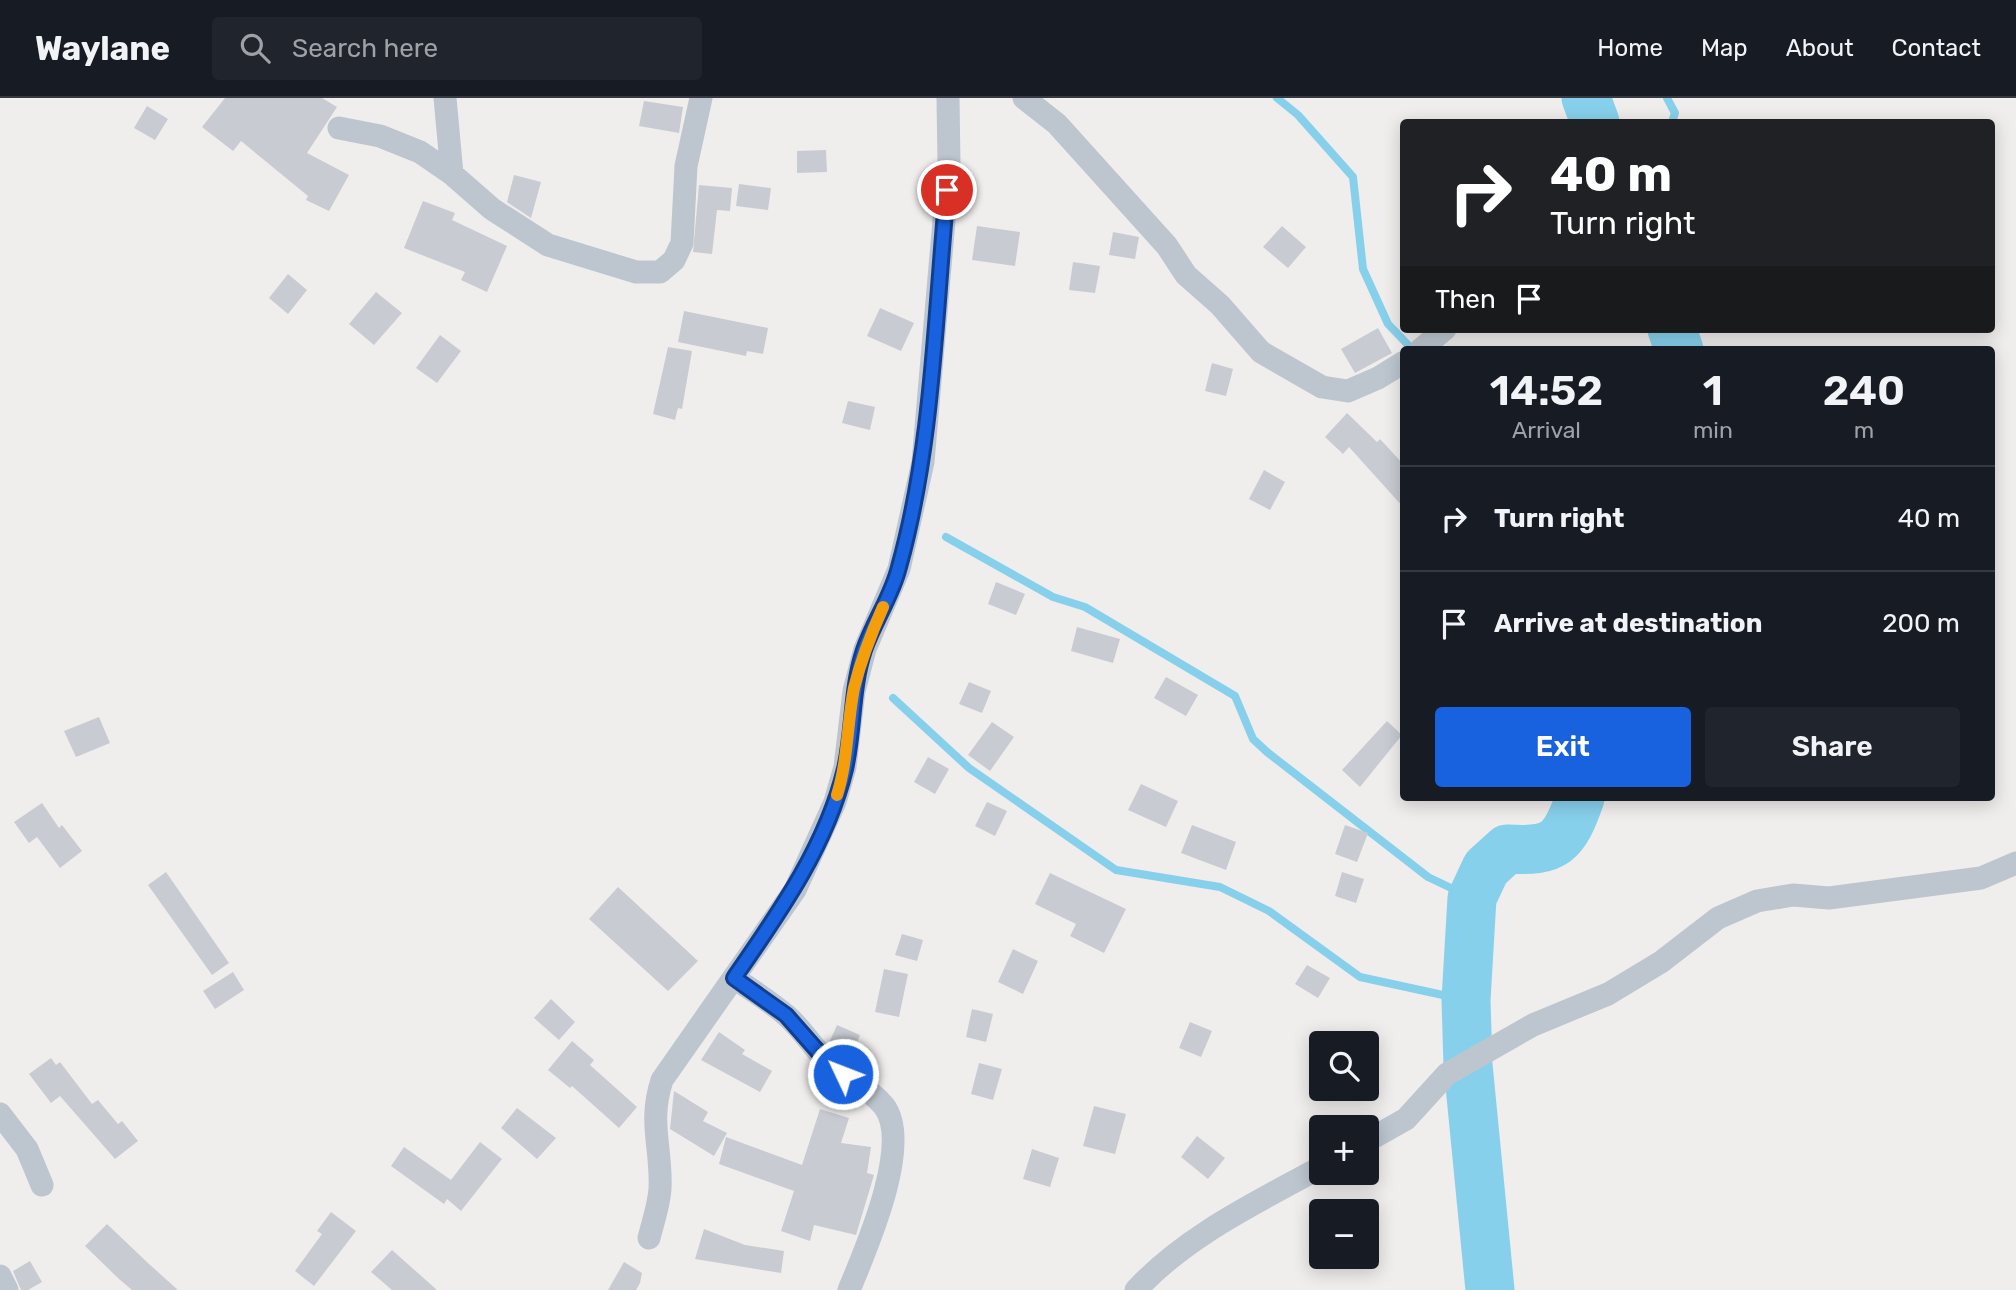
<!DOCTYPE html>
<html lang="en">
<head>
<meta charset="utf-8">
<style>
	body { margin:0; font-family:Rubik,sans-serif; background:#20242c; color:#f1f3f6; height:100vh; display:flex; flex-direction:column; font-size:26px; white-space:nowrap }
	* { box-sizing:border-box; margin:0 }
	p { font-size:23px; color:#9ea1a6 }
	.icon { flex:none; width:38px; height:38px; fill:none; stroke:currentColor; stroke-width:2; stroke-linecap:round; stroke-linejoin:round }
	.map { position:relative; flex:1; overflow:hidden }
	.sheet { position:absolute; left:1400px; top:248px; width:595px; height:455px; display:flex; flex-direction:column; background:#171b24; border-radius:7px; box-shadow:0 4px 18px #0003 }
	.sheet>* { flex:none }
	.hud { position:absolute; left:1400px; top:21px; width:595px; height:214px; border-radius:7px; box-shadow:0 4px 18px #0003; background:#202124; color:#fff; overflow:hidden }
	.buttons { position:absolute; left:1309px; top:933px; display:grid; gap:14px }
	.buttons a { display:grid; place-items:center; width:70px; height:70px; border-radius:7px; background:#171b24; box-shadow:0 4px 18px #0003; font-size:35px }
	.pin { position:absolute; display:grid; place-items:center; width:60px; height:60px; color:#fff; margin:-30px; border:4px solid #fff; border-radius:50%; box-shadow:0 2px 7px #0007 }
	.me { position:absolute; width:77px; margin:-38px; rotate:313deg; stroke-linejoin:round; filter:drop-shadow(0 0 5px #0008) }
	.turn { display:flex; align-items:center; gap:24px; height:147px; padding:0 35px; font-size:32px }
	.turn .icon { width:91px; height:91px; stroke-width:2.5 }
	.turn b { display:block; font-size:49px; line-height:60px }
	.then { display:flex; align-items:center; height:66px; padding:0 35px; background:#0003; gap:14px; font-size:26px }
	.eta { display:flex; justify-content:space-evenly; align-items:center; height:119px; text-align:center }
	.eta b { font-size:42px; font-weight:600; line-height:49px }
	.button { display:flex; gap:14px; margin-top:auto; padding:14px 35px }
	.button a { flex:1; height:80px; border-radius:7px; background:#1861df; color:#fff; font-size:28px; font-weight:600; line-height:80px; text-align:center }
	.button a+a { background:#20242c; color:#f1f3f6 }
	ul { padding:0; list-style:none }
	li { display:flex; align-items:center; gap:21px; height:105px; padding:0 35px; border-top:2px solid #363941 }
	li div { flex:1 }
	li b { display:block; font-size:26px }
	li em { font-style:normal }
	header { display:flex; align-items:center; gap:42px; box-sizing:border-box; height:98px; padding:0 35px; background:#171b24; border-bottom:2px solid #363941 }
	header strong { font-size:33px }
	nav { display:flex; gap:38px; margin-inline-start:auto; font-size:24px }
	.search { width:490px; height:63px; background:#20242c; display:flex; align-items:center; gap:18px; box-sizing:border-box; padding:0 24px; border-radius:7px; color:#9ea1a6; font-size:26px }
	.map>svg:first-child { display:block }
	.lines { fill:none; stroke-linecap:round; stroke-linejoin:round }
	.stream { stroke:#87d0ec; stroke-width:8 }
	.river { stroke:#87d0ec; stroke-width:49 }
	.building { fill:#c9cbd3 }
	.street { stroke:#bdc6cf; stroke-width:23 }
	.route-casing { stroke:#103f91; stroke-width:18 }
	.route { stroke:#1861df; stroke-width:12 }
	.slow { stroke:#f59e0b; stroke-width:12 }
</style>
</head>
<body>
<header>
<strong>Waylane</strong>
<div class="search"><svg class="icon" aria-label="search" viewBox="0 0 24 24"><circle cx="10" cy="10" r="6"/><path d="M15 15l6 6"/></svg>Search here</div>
<nav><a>Home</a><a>Map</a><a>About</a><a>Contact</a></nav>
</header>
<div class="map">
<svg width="2016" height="1192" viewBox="0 0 2016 1192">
	<rect width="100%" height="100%" fill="#f0eded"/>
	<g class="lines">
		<path class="stream" d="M 1277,0 L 1298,17 L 1353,79 L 1363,171 L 1388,226 L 1413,252
			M 1667,0 L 1675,15 L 1672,24
			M 946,439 L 1053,499 L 1085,509 L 1235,598 L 1253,641 L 1267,654 L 1428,779 L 1472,800
			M 893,600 L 969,670 L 1116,772 L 1220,789 L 1269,813 L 1360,879 L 1466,902"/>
		<path class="river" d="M 1586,0 L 1595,24
			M 1672,231 L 1679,252
			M 1490,1192 L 1468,967 L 1466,902 L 1472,800 L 1486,770 L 1507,751 C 1556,754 1564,745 1580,700"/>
	</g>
	<path class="building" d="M 225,0 L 322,0 L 337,9 L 307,55 L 349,77 L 329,113 L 306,102 L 308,98 L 241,43 L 233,53 L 202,29 Z
		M 644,3 L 683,9 L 679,35 L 639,28 Z
		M 147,8 L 168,21 L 155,42 L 134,30 Z
		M 826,52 L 827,74 L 797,75 L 797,53 Z
		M 514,77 L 541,84 L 531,120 L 507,104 Z
		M 739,86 L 771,90 L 768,112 L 736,108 Z
		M 699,87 L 732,90 L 730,113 L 717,112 L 712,156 L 693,154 Z
		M 423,103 L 455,115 L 452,122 L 507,148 L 487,194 L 461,182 L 465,174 L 404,150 Z
		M 977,128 L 1020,134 L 1015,168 L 972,162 Z
		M 1282,128 L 1306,149 L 1288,170 L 1263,149 Z
		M 1113,134 L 1139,139 L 1135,161 L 1109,157 Z
		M 1073,164 L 1100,168 L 1095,195 L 1069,192 Z
		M 288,176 L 307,192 L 288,216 L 269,200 Z
		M 376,194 L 402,215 L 374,247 L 349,226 Z
		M 880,210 L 914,225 L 901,253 L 867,238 Z
		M 684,213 L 768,230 L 763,256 L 747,253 L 746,258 L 678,244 Z
		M 1378,230 L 1392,255 L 1355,275 L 1341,251 Z
		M 440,237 L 461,253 L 437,285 L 416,270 Z
		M 668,249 L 692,253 L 682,311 L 678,310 L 675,322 L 653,316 Z
		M 1212,265 L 1233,271 L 1226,298 L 1205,293 Z
		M 848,303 L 875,309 L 870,332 L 842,325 Z
		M 1347,315 L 1377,344 L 1380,341 L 1404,367 L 1404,410 L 1349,349 L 1343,356 L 1325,339 Z
		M 1264,372 L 1285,384 L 1270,412 L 1249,401 Z
		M 996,484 L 1025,496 L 1016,517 L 988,506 Z
		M 1077,529 L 1120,541 L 1113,565 L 1071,553 Z
		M 1166,579 L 1198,597 L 1186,618 L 1154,600 Z
		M 969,584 L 991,593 L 982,615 L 959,606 Z
		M 99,619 L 110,645 L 76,659 L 64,633 Z
		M 1387,623 L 1402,637 L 1360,689 L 1342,672 Z
		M 992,624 L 1014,639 L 990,673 L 968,657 Z
		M 928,659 L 949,671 L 935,696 L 914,684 Z
		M 1141,686 L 1178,703 L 1166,729 L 1128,712 Z
		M 987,704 L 1007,713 L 995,738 L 975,728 Z
		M 42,705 L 59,730 L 62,727 L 82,753 L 60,770 L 37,739 L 29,745 L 14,724 Z
		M 1192,727 L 1236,744 L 1226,772 L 1181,755 Z
		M 1345,727 L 1368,735 L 1357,764 L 1335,756 Z
		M 166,774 L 229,865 L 212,877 L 148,787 Z
		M 1342,774 L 1364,781 L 1356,805 L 1335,798 Z
		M 1050,775 L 1126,811 L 1104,855 L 1070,838 L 1076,826 L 1035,806 Z
		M 618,789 L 698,863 L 668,893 L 589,821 Z
		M 902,836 L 923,842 L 917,863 L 895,857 Z
		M 1013,851 L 1038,863 L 1023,896 L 998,884 Z
		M 1307,867 L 1330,880 L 1318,900 L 1295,886 Z
		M 884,871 L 908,876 L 899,919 L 875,914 Z
		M 233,874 L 244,892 L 215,911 L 203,893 Z
		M 551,901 L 575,924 L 559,942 L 534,920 Z
		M 972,911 L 993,916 L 986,944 L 966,939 Z
		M 1190,924 L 1212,933 L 1201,959 L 1179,950 Z
		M 837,927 L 860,937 L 850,963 L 829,945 Z
		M 719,934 L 745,952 L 742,956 L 772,973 L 760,994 L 701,962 Z
		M 572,943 L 594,962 L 590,967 L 637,1009 L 619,1030 L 572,988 L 570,990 L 548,972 Z
		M 51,960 L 56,967 L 60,964 L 92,1006 L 98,1002 L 118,1026 L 122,1023 L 138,1043 L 115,1061 L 60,998 L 51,1005 L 29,976 Z
		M 979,965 L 1002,971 L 993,1002 L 971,996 Z
		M 674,993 L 708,1014 L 703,1023 L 727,1035 L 714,1058 L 670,1031 Z
		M 1094,1008 L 1126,1016 L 1115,1056 L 1083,1048 Z
		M 517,1010 L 556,1040 L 537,1061 L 501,1030 Z
		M 820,1011 L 849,1020 L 841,1045 L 871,1049 L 867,1075 L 874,1077 L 856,1137 L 814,1127 L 810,1143 L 781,1133 L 794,1093 L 719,1066 L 726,1039 L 802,1067 Z
		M 1197,1038 L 1225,1060 L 1208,1081 L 1181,1059 Z
		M 480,1044 L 502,1061 L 461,1113 L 447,1101 L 444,1106 L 391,1068 L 404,1049 L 451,1082 Z
		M 1032,1051 L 1059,1060 L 1050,1089 L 1023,1081 Z
		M 331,1114 L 356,1133 L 314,1188 L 295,1173 L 322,1136 L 317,1133 Z
		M 107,1126 L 149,1166 L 178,1192 L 132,1192 L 119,1181 L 85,1148 Z
		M 704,1131 L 745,1147 L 784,1153 L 781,1175 L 695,1161 Z
		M 392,1152 L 437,1192 L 392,1192 L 371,1174 Z
		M 30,1163 L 42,1184 L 28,1192 L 21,1192 L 13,1173 Z
		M 624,1164 L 642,1175 L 640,1185 L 636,1192 L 608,1192 Z"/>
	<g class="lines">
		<path class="street" d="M 445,0 L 452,76
			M 1024,0 L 1057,26 L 1167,148 L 1186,177 L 1220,207 L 1261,254 L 1322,289 L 1348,293 L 1378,280 L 1404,264
			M 339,30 L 380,38 L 420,54 L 452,76 L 492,111 L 548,147 L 636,174 L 660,174 L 674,162 L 682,145 L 686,68 L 701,0
			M 1420,252 L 1445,231
			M 734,880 C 752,892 771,904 787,918 C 801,930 810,945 822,958 C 840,978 867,987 884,1008 C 913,1046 865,1153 849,1192
			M 0,1016 L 27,1051 L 42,1087
			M 1367,1043 L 1406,1021 L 1447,976 L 1533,927 L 1608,896 L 1661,864 L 1718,820 L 1757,803 L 1793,797 L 1829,800 L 1981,780 L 2016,765
			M 649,1140 C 653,1124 659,1107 660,1091 C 662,1049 648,1025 662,982 L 795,792 L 835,704 L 845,669 L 854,593 L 865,551 L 899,471 L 923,364 L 949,65 L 948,0
			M 0,1178 L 7,1192
			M 1136,1192 C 1187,1137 1256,1105 1321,1069"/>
	</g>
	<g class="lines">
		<g class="route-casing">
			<path id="route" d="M 843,976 L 822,958 L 786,917 L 734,880 C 779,815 826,749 845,671 C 854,632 851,591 864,552 C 874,523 892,498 899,469 C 933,347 935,218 947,92"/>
		</g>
		<use href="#route" class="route"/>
		<path class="slow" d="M 837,697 C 848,662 847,626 854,590 C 861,562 871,536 883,509"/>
	</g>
</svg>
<div class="buttons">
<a><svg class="icon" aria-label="search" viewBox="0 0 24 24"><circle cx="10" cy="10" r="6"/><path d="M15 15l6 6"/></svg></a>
<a>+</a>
<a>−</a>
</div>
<div class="pin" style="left:947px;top:92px;background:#d93025"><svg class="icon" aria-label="arrive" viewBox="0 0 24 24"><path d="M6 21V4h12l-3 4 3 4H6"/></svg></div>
<svg class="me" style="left:843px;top:976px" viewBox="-20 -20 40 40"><circle r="17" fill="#1861df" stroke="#fff" stroke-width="3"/><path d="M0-11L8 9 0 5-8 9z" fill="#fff"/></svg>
<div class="hud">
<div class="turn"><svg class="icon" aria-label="right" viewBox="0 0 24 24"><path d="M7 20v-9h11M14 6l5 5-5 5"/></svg><div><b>40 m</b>Turn right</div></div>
<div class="then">Then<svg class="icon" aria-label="arrive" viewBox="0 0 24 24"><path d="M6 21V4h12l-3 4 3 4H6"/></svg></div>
</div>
<section class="sheet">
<div class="eta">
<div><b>14:52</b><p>Arrival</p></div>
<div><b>1</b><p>min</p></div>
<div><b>240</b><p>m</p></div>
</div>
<ul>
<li><svg class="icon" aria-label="right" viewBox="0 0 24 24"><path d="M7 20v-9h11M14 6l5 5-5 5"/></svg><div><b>Turn right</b></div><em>40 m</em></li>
<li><svg class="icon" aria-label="arrive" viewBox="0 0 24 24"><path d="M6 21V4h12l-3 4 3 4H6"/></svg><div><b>Arrive at destination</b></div><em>200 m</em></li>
</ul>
<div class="button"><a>Exit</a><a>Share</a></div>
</section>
</div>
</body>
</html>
